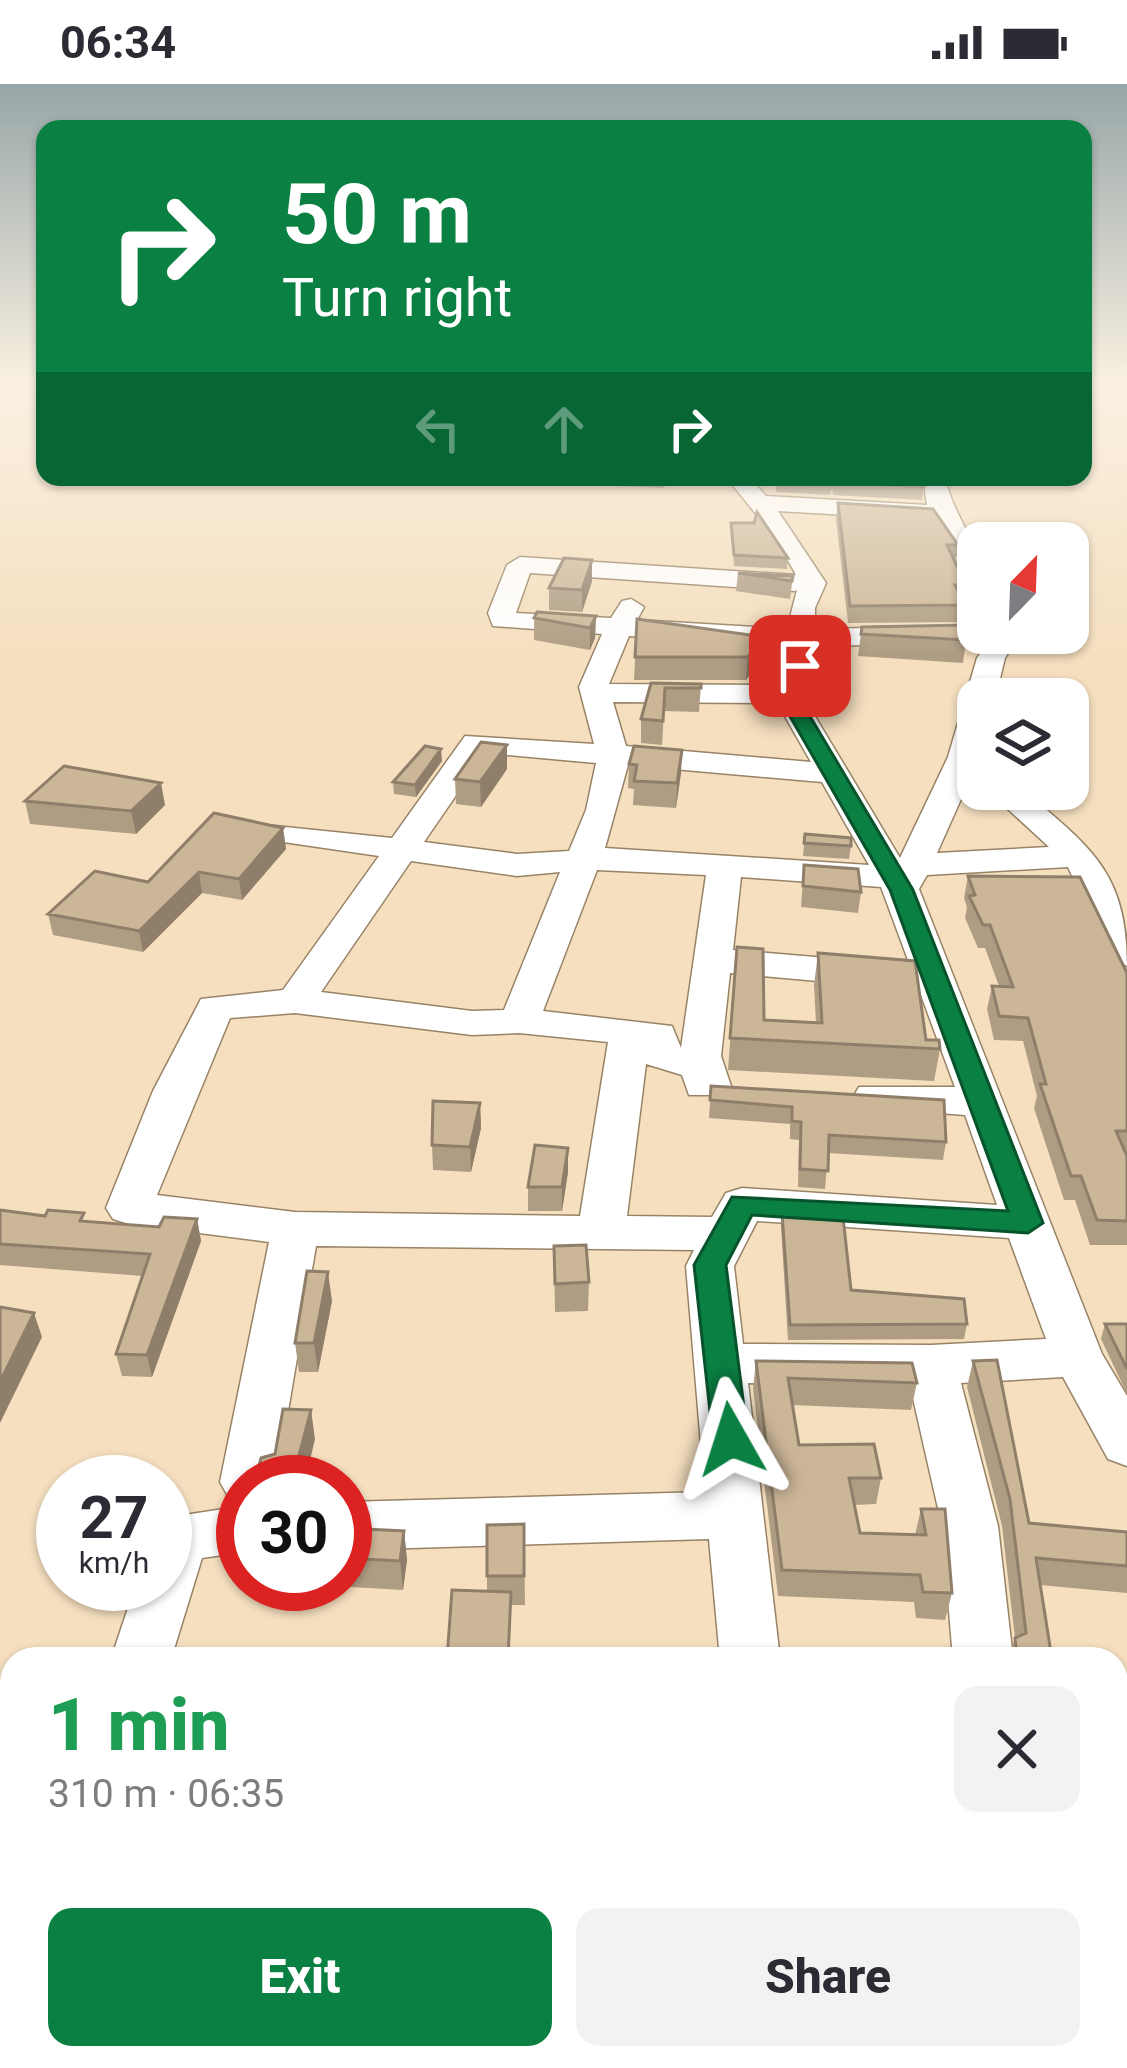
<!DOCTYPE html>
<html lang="en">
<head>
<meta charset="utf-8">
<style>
	body { margin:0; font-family:Roboto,sans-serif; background:#f2f2f3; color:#2b2b33; height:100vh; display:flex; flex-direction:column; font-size:45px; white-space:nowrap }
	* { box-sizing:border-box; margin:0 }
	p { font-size:39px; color:#7c7c81 }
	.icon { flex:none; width:66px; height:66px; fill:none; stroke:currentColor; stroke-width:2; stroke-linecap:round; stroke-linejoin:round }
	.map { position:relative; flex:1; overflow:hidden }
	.sheet { position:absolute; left:0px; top:1563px; width:1128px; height:423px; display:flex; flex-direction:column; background:#fff; border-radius:36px 36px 0 0; box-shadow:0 3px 9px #0004 }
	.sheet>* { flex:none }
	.guide { position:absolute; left:36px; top:36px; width:1056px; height:366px; border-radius:24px; box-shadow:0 3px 9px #0004; background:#0b8043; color:#fff; overflow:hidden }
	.needle { width:78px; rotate:23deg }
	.tools { position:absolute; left:957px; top:438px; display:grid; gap:24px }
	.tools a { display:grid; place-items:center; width:132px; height:132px; border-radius:24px; background:#fff; box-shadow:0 3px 9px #0004; font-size:60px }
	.speed { position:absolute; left:36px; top:1371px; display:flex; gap:24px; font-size:60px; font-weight:700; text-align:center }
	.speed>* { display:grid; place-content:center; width:156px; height:156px; border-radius:50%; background:#fff; box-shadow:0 3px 9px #0004; line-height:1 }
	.speed small { font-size:30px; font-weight:400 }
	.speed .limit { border:18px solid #d22; background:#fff; color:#111 }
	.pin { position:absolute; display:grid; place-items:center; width:102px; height:102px; color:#fff; margin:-51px; border-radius:24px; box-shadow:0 6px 18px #0006 }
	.me { position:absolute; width:132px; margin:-66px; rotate:354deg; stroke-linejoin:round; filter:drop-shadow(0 0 9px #0008) }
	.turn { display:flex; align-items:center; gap:42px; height:252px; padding:0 48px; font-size:54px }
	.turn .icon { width:156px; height:156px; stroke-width:2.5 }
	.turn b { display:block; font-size:84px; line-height:102px }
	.lanes { display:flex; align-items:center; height:114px; padding:0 48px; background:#0003; justify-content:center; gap:60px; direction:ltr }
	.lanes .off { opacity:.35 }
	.round { display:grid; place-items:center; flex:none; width:126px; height:126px; border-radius:24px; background:#f2f2f3 }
	.headline { display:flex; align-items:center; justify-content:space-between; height:204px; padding:0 48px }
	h1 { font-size:72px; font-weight:800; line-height:90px; color:#1e9e55 }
	.action { display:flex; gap:24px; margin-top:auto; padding:24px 48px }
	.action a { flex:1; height:138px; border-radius:24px; background:#0b8043; color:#fff; font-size:48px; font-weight:800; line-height:138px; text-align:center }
	.action a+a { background:#f2f2f3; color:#2b2b33 }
	.status { display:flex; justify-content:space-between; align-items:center; height:84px; padding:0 60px; background:#fff; direction:ltr }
	.status svg { height:33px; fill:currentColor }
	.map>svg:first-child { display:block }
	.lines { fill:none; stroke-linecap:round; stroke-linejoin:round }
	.minor-casing { stroke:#978366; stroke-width:3 }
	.minor { fill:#fff; fill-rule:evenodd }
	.wall { fill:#af9d83 }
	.shaded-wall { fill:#8f7f6a }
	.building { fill:#ccb698; stroke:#8f7f6a; stroke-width:3 }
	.route { fill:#0b8043; stroke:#07532c; stroke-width:3 }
</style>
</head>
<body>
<div class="status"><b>06:34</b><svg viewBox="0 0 49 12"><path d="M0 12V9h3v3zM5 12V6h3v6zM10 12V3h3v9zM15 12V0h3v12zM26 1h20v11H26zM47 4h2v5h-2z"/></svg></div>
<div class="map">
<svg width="1127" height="1984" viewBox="0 0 1127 1984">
	<rect width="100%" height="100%" fill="#f5dfbf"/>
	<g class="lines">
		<g class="minor-casing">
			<path id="minor" d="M 726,393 L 749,393 L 766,412 L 927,421 L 923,393 L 945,393 C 953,433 978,453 978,490 L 969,487 L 933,436 L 778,427 L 826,499 L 815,524 L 815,545 L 978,542 L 978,549 L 1021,549 L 1005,574 L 995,615 L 978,615 L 978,677 L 937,769 L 1049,763 L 986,705 L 1022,705 C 1090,763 1127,787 1127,882 L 1108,871 L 1068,783 L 927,791 L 919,805 L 1102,1270 L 1127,1312 L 1127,1382 L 1108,1375 L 1063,1293 L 961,1299 L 998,1442 L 1013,1575 L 953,1575 L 942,1442 L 910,1301 L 748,1299 L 780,1575 L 720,1575 L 709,1455 L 345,1466 L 345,1418 L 705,1408 L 686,1182 L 694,1166 L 316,1162 L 276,1398 L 243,1398 L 243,1419 L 229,1414 L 220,1398 L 269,1158 L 129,1140 L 113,1135 L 106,1124 L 153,1007 L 201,915 L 283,906 L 379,772 L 256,754 L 251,747 L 256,740 L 392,754 L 465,652 L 594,660 L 579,603 L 602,550 L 493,542 L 488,529 L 507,481 L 520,473 L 796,491 L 777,456 ZM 530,489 L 795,507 L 797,506 L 787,545 L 637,536 L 644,523 L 631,515 L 622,517 L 611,534 L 516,529 ZM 629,552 L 787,561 L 784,601 L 609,600 ZM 987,559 L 977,574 L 948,673 L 900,774 L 813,629 L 815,562 ZM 613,618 L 783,619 L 783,629 L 811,678 L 626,662 ZM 485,669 L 596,679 L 586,726 L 569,767 L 517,770 L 424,758 ZM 628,681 L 822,698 L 869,781 L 605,764 ZM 411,777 L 517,792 L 560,788 L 504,926 L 472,927 L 321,908 ZM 597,786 L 706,791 L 681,964 L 672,942 L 543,927 ZM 741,793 L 881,803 L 955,1003 L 859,1003 L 853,1013 L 859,1023 L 965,1031 L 997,1121 L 742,1104 L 726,1109 L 712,1133 L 627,1132 L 646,980 L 682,991 L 689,1011 L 725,1011 L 731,1002 L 721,972 L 730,889 L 873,902 L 892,890 L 873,878 L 733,866 ZM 295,929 L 472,951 L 519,949 L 608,958 L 580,1132 L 295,1128 L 157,1111 L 230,934 ZM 757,1137 L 1009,1154 L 1046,1255 L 931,1261 L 743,1260 L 734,1182 Z
				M 243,1422 L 243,1468 L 202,1474 L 171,1575 L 111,1575 L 136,1500 L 165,1500 L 165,1434 Z
				M 1127,1816 L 1127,1886 L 1116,1890 L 1116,1820 Z
				M 926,1974 L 1007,1974 L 1003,1984 L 922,1984 Z"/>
		</g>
		<use href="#minor" class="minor"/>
	</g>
	<path class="wall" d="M 592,393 L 668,393 L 664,404 L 592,401 Z
		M 776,393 L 922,393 L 924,403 L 922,416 L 833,411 L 832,404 L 830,411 L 776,408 Z
		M 838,419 L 958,461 L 955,477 L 966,501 L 963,538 L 848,539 L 836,435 Z
		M 731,439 L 788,474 L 787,485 L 734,482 Z
		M 738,489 L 793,492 L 790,515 L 736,507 Z
		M 592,497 L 582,528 L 549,526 L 549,504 Z
		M 596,532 L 595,554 L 590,566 L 534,556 L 534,534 Z
		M 637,535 L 764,553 L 762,575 L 746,596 L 634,596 Z
		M 968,541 L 963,579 L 858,572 L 862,543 Z
		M 651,599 L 701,600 L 699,628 L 664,627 L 662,661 L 641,659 L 641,635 Z
		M 682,666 L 676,724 L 633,721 L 634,705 L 628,704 L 629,680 Z
		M 442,677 L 416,713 L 394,710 L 393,698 Z
		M 507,685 L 481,723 L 456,720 L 455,695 Z
		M 25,717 L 165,721 L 136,750 L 30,740 Z
		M 283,744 L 286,765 L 242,816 L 202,809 L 143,868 L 53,851 L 48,830 L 148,798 Z
		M 805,750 L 851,762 L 849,775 L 803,772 Z
		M 804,781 L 861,808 L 858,829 L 801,823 Z
		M 968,792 L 1127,889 L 1127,1161 L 1090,1161 L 1075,1116 L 1064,1116 L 1034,1024 L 1037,1012 L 1023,957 L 994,956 L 987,925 L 992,902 L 999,902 L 985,864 L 978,864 L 965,834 L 967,823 L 964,814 Z
		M 737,863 L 764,936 L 816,939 L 814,901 L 818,869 L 940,965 L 934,997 L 728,986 Z
		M 711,1002 L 946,1058 L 943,1076 L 828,1069 L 825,1105 L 798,1103 L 799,1056 L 790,1055 L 790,1040 L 709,1034 Z
		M 480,1019 L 481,1044 L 471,1088 L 433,1086 L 432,1061 Z
		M 568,1088 L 562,1127 L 528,1127 L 528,1103 Z
		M 0,1126 L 86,1137 L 159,1143 L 197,1135 L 201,1157 L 152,1293 L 122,1292 L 116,1270 L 143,1192 L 0,1181 Z
		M 782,1129 L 851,1206 L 967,1240 L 964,1255 L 788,1256 L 781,1143 Z
		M 554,1162 L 589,1198 L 588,1227 L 555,1228 Z
		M 332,1217 L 318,1288 L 299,1288 L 295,1259 Z
		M 1105,1240 L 1127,1240 L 1127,1310 L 1101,1255 Z
		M 756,1277 L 917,1299 L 911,1326 L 792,1321 L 799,1361 L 881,1394 L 876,1420 L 854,1421 L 860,1449 L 915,1451 L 921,1425 L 952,1509 L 945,1536 L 916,1534 L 914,1518 L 778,1512 L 753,1304 Z
		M 973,1277 L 1029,1439 L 1127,1448 L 1127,1509 L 1040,1501 L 1052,1575 L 1008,1575 L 1015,1554 L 1002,1442 L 967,1303 Z
		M 524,1440 L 525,1521 L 511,1521 L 509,1575 L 447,1575 L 487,1507 L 487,1492 Z
		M 345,1444 L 404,1447 L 407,1476 L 403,1506 L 299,1500 L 345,1500 Z
		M 1116,1739 L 1127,1741 L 1127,1785 L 1116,1783 Z"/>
	<path class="shaded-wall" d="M 592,476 L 592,497 L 582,528 L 582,506 Z
		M 596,532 L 595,554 L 590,566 L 590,544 Z
		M 764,553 L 762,575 L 746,596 L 748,573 Z
		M 507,661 L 507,685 L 481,723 L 480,698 Z
		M 441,665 L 442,677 L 416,713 L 415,701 Z
		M 682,666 L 681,690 L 676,724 L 677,699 Z
		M 161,699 L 165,721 L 136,750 L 131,727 Z
		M 283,744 L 286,765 L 242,816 L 239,795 Z
		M 199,788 L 202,809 L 143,868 L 139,847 Z
		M 480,1019 L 481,1044 L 471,1088 L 470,1063 Z
		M 568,1064 L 568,1088 L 562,1127 L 562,1103 Z
		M 197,1135 L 201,1157 L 152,1293 L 147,1271 Z
		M 328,1188 L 332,1217 L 318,1288 L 314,1259 Z
		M 34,1229 L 42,1253 L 0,1339 L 0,1298 Z
		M 311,1326 L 315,1355 L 305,1398 L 292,1398 Z
		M 404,1447 L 407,1476 L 403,1506 L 400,1477 Z"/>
	<path class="building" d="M 777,393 L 833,393 L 831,398 L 777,395 Z
		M 834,393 L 922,393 L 924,403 L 834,398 Z
		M 838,419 L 933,425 L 958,461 L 947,461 L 966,501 L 955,501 L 966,521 L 850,522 Z
		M 757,428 L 788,474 L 734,471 L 731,439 L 754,439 Z
		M 564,474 L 592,476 L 582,506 L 549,504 Z
		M 738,489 L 793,492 L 792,497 Z
		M 537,528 L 596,532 L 590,544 L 534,534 Z
		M 637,535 L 764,553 L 748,573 L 635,573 Z
		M 968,541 L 966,556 L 861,550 L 862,543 Z
		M 651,599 L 701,600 L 701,604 L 665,604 L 663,637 L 641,635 Z
		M 481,658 L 507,661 L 480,698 L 455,695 Z
		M 425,662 L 441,665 L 415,701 L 393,698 Z
		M 634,662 L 682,666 L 677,699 L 634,697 L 637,681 L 629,680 Z
		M 64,682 L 161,699 L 131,727 L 25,717 Z
		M 214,729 L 283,744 L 239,795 L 199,788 L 139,847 L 48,830 L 95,787 L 148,798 Z
		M 805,750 L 851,754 L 851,762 L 804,759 Z
		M 804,781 L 858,785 L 861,808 L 803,802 Z
		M 968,792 L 1080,793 L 1127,889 L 1127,1047 L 1116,1047 L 1127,1072 L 1127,1137 L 1097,1136 L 1081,1092 L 1071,1092 L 1040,1000 L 1046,1000 L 1028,934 L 999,932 L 992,902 L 1013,903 L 990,841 L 983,841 L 969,812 L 975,811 Z
		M 737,863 L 763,865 L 764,936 L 822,939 L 818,869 L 915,877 L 926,956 L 939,956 L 940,965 L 730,954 Z
		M 711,1002 L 944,1016 L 946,1058 L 829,1051 L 828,1087 L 800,1085 L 801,1038 L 792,1037 L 792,1023 L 710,1016 Z
		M 433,1017 L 480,1019 L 470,1063 L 432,1061 Z
		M 535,1061 L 568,1064 L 562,1103 L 528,1103 Z
		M 0,1126 L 45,1132 L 48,1126 L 84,1129 L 80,1137 L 159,1143 L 164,1133 L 197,1135 L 147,1271 L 116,1270 L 150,1170 L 0,1160 Z
		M 782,1129 L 843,1133 L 851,1206 L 964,1215 L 967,1240 L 790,1241 Z
		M 586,1161 L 589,1198 L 555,1200 L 554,1162 Z
		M 307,1187 L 328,1188 L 314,1259 L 295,1259 Z
		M 0,1223 L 34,1229 L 0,1298 Z
		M 1105,1240 L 1127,1240 L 1127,1285 Z
		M 997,1276 L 1029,1439 L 1127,1448 L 1127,1482 L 1036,1474 L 1052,1575 L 1017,1575 L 1015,1554 L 1026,1549 L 1010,1415 L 973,1277 Z
		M 756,1277 L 912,1279 L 917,1299 L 788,1294 L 799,1361 L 874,1360 L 881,1394 L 849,1394 L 860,1449 L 926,1451 L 921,1425 L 945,1425 L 952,1509 L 923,1508 L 920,1491 L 782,1486 Z
		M 283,1325 L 311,1326 L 292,1398 L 255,1398 L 261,1374 L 275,1370 Z
		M 524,1440 L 524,1492 L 487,1492 L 487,1441 Z
		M 345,1444 L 404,1447 L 400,1477 L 345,1474 Z
		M 452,1506 L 511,1508 L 508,1575 L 447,1575 Z
		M 368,1570 L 396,1573 L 396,1575 L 367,1575 Z
		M 1116,1739 L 1127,1741 L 1127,1770 L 1116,1768 Z"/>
	<linearGradient id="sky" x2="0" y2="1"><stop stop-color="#97a6a7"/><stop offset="0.52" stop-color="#faf1e2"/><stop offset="1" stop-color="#faf1e2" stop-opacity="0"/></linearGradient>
	<rect width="1127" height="573" fill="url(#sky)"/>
	<path class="route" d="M 800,577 L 809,582 L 808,629 L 913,806 L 1043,1139 L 1028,1149 L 752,1131 L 726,1181 L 748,1355 L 743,1365 L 718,1365 L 713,1355 L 694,1181 L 732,1113 L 1008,1127 L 890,806 L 788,629 L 790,582 Z"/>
</svg>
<div class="tools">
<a><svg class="needle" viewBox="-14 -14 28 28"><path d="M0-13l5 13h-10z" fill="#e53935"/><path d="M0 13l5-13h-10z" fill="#7c7c81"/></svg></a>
<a><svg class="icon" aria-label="layers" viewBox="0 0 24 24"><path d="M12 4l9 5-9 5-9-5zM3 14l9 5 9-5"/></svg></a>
</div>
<div class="speed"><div>27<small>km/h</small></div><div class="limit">30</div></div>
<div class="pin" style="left:800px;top:582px;background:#d93025"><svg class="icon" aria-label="arrive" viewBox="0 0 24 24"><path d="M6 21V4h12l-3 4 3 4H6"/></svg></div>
<svg class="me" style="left:731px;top:1355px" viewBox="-20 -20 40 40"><path d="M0-17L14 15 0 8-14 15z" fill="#0b8043" stroke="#fff" stroke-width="4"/></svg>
<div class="guide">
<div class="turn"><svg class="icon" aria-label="right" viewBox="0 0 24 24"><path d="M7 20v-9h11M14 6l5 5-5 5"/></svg><div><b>50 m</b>Turn right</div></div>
<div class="lanes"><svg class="icon off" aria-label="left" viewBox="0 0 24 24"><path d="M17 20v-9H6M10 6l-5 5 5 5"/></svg><svg class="icon off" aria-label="ahead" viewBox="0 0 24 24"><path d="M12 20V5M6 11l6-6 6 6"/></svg><svg class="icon" aria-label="right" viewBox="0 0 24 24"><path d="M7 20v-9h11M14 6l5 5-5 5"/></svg></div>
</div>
<section class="sheet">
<div class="headline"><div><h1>1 min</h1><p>310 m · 06:35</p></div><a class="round"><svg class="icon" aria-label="close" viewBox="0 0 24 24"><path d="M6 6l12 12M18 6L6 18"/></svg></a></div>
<div class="action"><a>Exit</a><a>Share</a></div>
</section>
</div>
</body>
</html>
